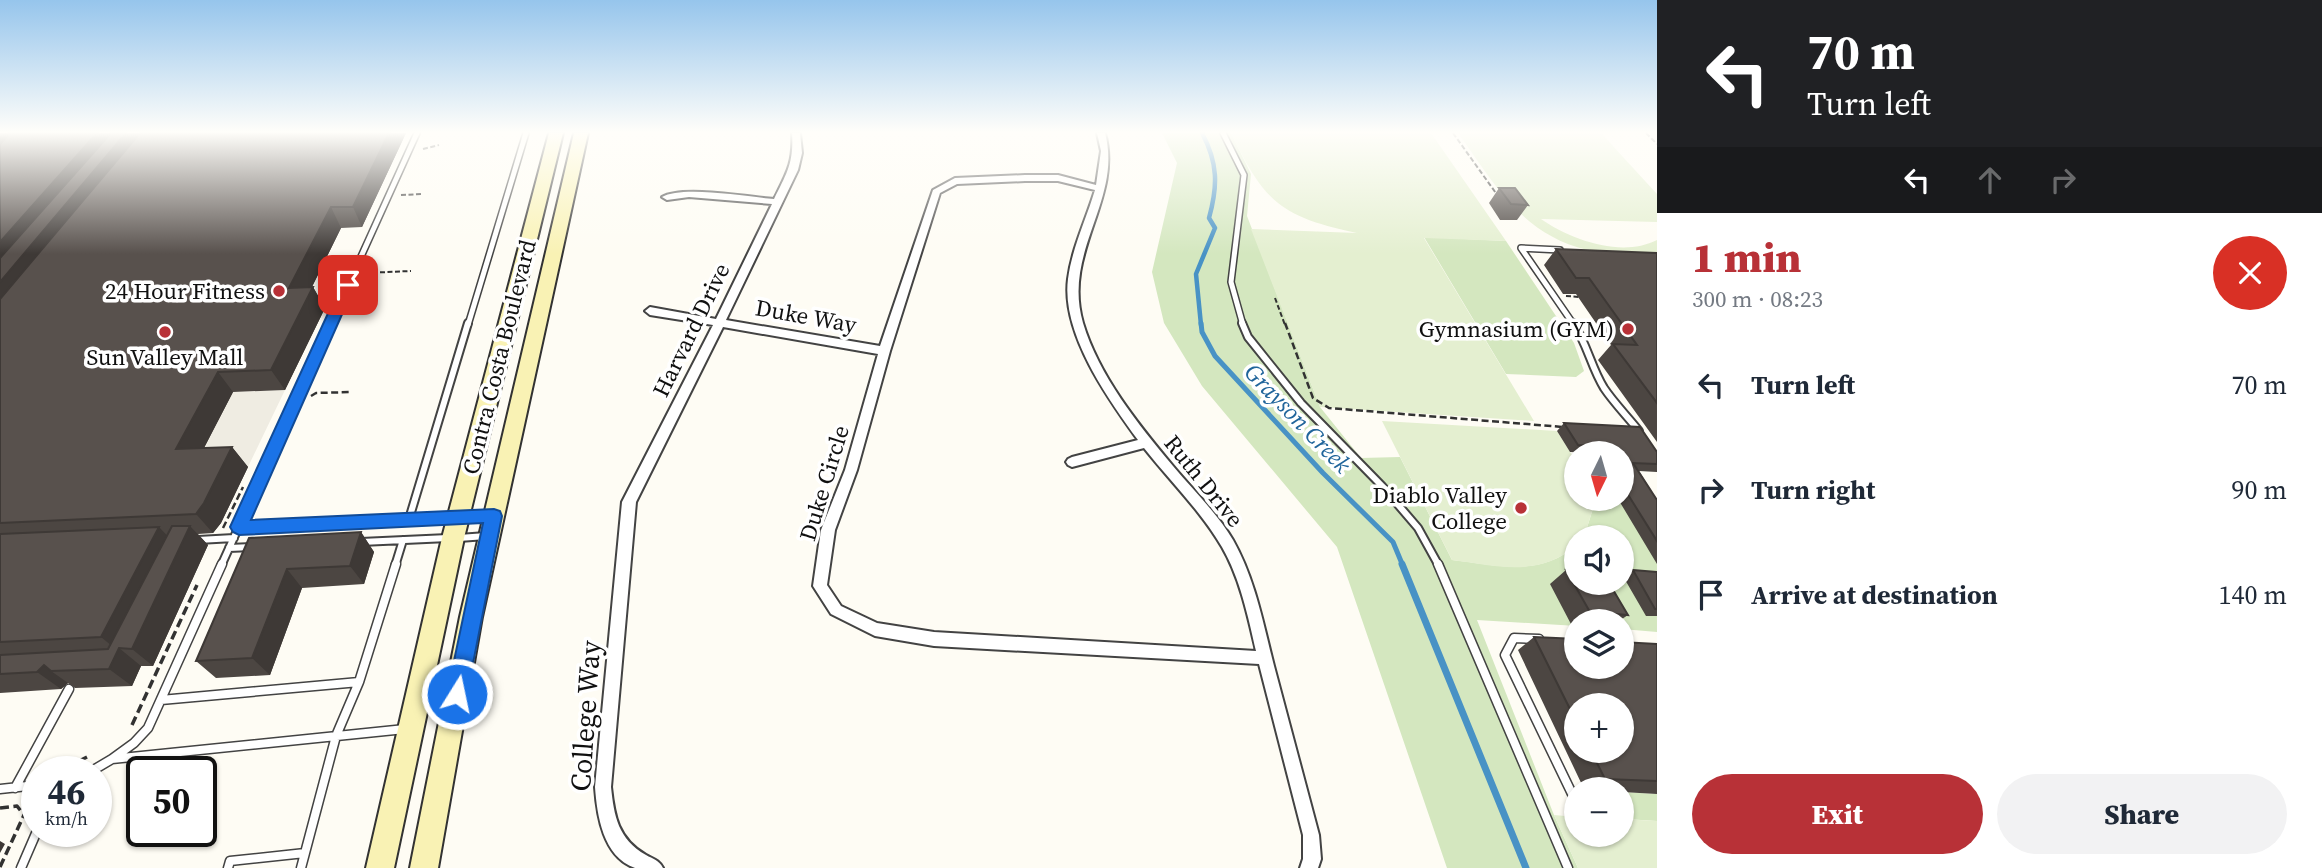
<!DOCTYPE html>
<html lang="en">
<head>
<meta charset="utf-8">
<style>
	body { margin:0; font-family:"Source Serif 4",serif; background:#f2f2f3; color:#1f2937; height:100vh; display:flex; flex-direction:column; font-size:26px; white-space:nowrap }
	* { box-sizing:border-box; margin:0 }
	p { font-size:23px; color:#747a83 }
	.icon { flex:none; width:38px; height:38px; fill:none; stroke:currentColor; stroke-width:2; stroke-linecap:round; stroke-linejoin:round }
	.map { position:relative; flex:1; overflow:hidden }
	.drawer { display:flex; flex-direction:column; background:#fff; width:665px }
	.drawer>* { flex:none }
	.top-card { background:#202124; color:#fff; overflow:hidden }
	.needle { width:46px; rotate:185deg }
	.fabs { position:absolute; left:1564px; top:441px; display:grid; gap:14px }
	.fabs a { display:grid; place-items:center; width:70px; height:70px; border-radius:50%; background:#fff; box-shadow:0 2px 5px #0004; font-size:35px }
	.speed { position:absolute; left:21px; top:756px; display:flex; gap:14px; font-size:35px; font-weight:700; text-align:center }
	.speed>* { display:grid; place-content:center; width:91px; height:91px; border-radius:50%; background:#fff; box-shadow:0 2px 5px #0004; line-height:1 }
	.speed small { font-size:18px; font-weight:400 }
	.speed .limit { border:4px solid #111; border-radius:10px; background:#fff; color:#111 }
	.pin { position:absolute; display:grid; place-items:center; width:60px; height:60px; color:#fff; margin:-30px; border-radius:14px; box-shadow:0 4px 10px #0006 }
	.me { position:absolute; width:77px; margin:-38px; rotate:10deg; stroke-linejoin:round; filter:drop-shadow(0 0 5px #0008) }
	.turn { display:flex; align-items:center; gap:24px; height:147px; padding:0 35px; font-size:32px }
	.turn .icon { width:91px; height:91px; stroke-width:2.5 }
	.turn b { display:block; font-size:49px; line-height:60px }
	.lanes { display:flex; align-items:center; height:66px; padding:0 35px; background:#0003; justify-content:center; gap:35px; direction:ltr }
	.lanes .off { opacity:.35 }
	.round { display:grid; place-items:center; flex:none; width:74px; height:74px; border-radius:37px; background:#f2f2f3 }
	.headline { display:flex; align-items:center; justify-content:space-between; height:119px; padding:0 35px }
	h1 { font-size:42px; font-weight:800; line-height:52px; color:#b83137 }
	.cta { display:flex; gap:14px; margin-top:auto; padding:14px 35px }
	.cta a { flex:1; height:80px; border-radius:42px; background:#b83137; color:#fff; font-size:28px; font-weight:800; line-height:80px; text-align:center }
	.cta a+a { background:#f2f2f3; color:#1f2937 }
	ul { padding:0; list-style:none }
	li { display:flex; align-items:center; gap:21px; height:105px; padding:0 35px }
	li div { flex:1 }
	li b { display:block; font-size:26px }
	li em { font-style:normal }
	main { display:flex; flex:1; min-height:0 }
	.map>svg:first-child { display:block }
	.green { fill:#d4e7bf }
	.pitch { fill:#e4efd0 }
	.plaza { fill:#efece2 }
	.lines { fill:none; stroke-linecap:round; stroke-linejoin:round }
	.stream-far2 { stroke:#4892c5; stroke-width:4.5 }
	.stream-far1 { stroke:#4892c5; stroke-width:5 }
	.stream { stroke:#4892c5; stroke-width:7 }
	.service-far2-casing { stroke:#434343; stroke-width:8 }
	.service-far1-casing { stroke:#434343; stroke-width:10 }
	.service-casing { stroke:#434343; stroke-width:11 }
	.minor-casing { stroke:#434343; stroke-width:4 }
	.secondary-casing { stroke:#323232; stroke-width:4 }
	.path-far2 { stroke:#323232; stroke-width:2; stroke-dasharray:5 2.5; stroke-linecap:butt }
	.path-far1 { stroke:#323232; stroke-width:2.5; stroke-dasharray:7 3.5; stroke-linecap:butt }
	.path { stroke:#323232; stroke-width:3.5; stroke-dasharray:9 4.5; stroke-linecap:butt }
	.service-far2 { stroke:#fff; stroke-width:5 }
	.service-far1 { stroke:#fff; stroke-width:6 }
	.service { stroke:#fff; stroke-width:8 }
	.minor { fill:#fff; fill-rule:evenodd }
	.secondary { fill:#f9f2b4; fill-rule:evenodd }
	.wall { fill:#4c4642; fill-rule:evenodd }
	.shaded-wall { fill:#3e3936 }
	.building { fill:#58514d; stroke:#3e3936; stroke-width:2 }
	.route { fill:#1a73e8; stroke:#114b97; stroke-width:2 }
	.poi-dot { fill:#b83137; stroke:#fff; stroke-width:2.5 }
	.labels { text-anchor:middle; dominant-baseline:central; stroke-width:7; stroke-linejoin:round; paint-order:stroke }
	.poi-label { font-size:23px; fill:#101010; stroke:#fff; text-anchor:end }
	.street-label { font-size:23px; fill:#101010; stroke:#fff }
	.water-label { font-size:24px; font-style:italic; fill:#21659b; stroke:#fff }
	.near-street-label { font-size:28px; fill:#101010; stroke:#fff }
</style>
</head>
<body>
<main>
<div class="map">
<svg width="1657" height="868" viewBox="0 0 1657 868">
	<rect width="100%" height="100%" fill="#fefcf4"/>
	<path class="green" d="M 1162,133 L 1231,133 L 1251,174 L 1247,216 L 1320,407 L 1361,458 L 1400,457 L 1452,560 C 1498,565 1538,578 1577,545 L 1577,583 L 1622,583 L 1622,537 L 1584,537 L 1596,499 L 1622,499 L 1657,506 L 1657,632 L 1622,629 L 1622,621 L 1577,621 L 1577,626 L 1477,620 L 1554,815 L 1578,868 L 1447,868 L 1337,547 L 1202,386 L 1164,323 L 1152,272 L 1177,163 Z
		M 1424,237 L 1506,241 L 1574,343 L 1584,371 L 1576,377 L 1506,374 Z
		M 1622,792 L 1657,794 L 1657,821 L 1625,819 Z"/>
	<path class="pitch" d="M 1231,133 L 1431,133 L 1506,241 L 1424,238 L 1534,421 L 1320,407 L 1251,229 L 1357,233 C 1281,217 1264,202 1231,133 Z
		M 1458,133 L 1601,133 L 1657,194 L 1657,222 L 1541,219 C 1571,240 1622,258 1657,240 L 1657,256 C 1634,254 1609,255 1587,250 C 1521,234 1494,183 1458,133 Z
		M 1382,421 L 1557,431 L 1577,463 L 1577,499 L 1596,499 L 1584,537 L 1577,537 L 1577,545 C 1538,578 1498,566 1452,560 Z
		M 1554,815 L 1577,817 L 1577,835 L 1622,835 L 1622,819 L 1657,821 L 1657,868 L 1578,868 Z"/>
	<path class="plaza" d="M 285,390 L 248,467 L 193,469 L 228,402 L 206,393 Z"/>
	<g class="lines">
		<path class="stream-far2" d="M 1201,325 L 1196,274 L 1215,228 L 1209,218 C 1218,186 1218,163 1202,133"/>
		<path class="stream-far1" d="M 1201,323 L 1202,332 L 1215,356 L 1323,473 L 1393,542 L 1403,566"/>
		<path class="stream" d="M 1402,564 L 1526,868"/>
		<g class="service-far2-casing">
			<path id="service-far2" d="M 1223,133 L 1244,175 L 1231,282 L 1243,325
				M 1560,250 L 1521,248 L 1574,325
				M 330,325 L 417,133
				M 468,325 L 526,133"/>
		</g>
		<g class="service-far1-casing">
			<path id="service-far1" d="M 1242,323 L 1248,337 L 1301,403 L 1382,486 L 1418,528 L 1439,566
				M 1573,323 C 1587,343 1591,367 1604,388 C 1614,403 1628,417 1639,431
				M 409,519 L 468,323
				M 239,527 L 492,516
				M 459,538 L 486,536
				M 198,540 L 234,538
				M 361,542 L 448,538
				M 229,548 L 252,547
				M 221,566 L 331,323
				M 395,566 L 403,540"/>
		</g>
		<g class="service-casing">
			<path id="service" d="M 1438,564 L 1568,868
				M 1539,639 L 1514,638 L 1505,655 L 1576,802
				M 161,700 L 359,682 L 396,564
				M 112,759 L 134,743 L 148,728 L 222,564
				M 90,772 L 112,759 L 405,729
				M 15,788 L 69,689
				M 0,789 L 37,785
				M 21,868 L 37,831
				M 228,868 L 230,861 L 305,853 L 336,736 L 359,682
				M 301,868 L 305,853"/>
		</g>
		<g class="minor-casing">
			<path id="minor" d="M 792,133 L 800,133 L 802,153 L 798,170 L 726,320 L 880,346 L 933,190 L 955,178 L 1025,175 L 1058,175 L 1096,185 L 1101,151 L 1097,133 L 1105,133 C 1123,200 1062,251 1083,323 C 1099,376 1138,424 1173,466 C 1193,490 1217,513 1233,540 C 1255,579 1263,623 1274,666 C 1289,722 1304,779 1319,835 L 1321,859 L 1318,868 L 1300,868 L 1303,859 L 1303,835 L 1259,664 L 934,646 L 875,636 L 831,614 L 813,586 L 821,530 L 845,470 L 878,354 L 723,327 L 636,502 L 611,787 C 614,816 618,839 646,855 C 653,859 659,860 663,868 C 654,868 643,868 635,868 C 603,857 597,815 595,787 L 622,502 L 713,325 L 650,315 L 645,311 L 650,307 L 716,319 L 772,204 L 689,197 L 667,200 L 662,197 C 682,185 749,197 774,199 C 787,173 794,162 792,133 ZM 1025,181 L 1058,181 L 1095,190 C 1086,220 1072,248 1068,279 C 1061,333 1108,399 1138,440 L 1072,457 L 1068,459 L 1066,462 L 1068,465 L 1072,467 L 1144,448 C 1170,481 1201,511 1222,547 C 1240,578 1248,616 1256,651 L 934,632 L 877,623 L 841,606 L 827,585 L 835,530 L 857,470 L 890,351 L 940,193 L 957,184 Z"/>
		</g>
		<g class="secondary-casing">
			<path id="secondary" d="M 549,133 L 563,133 L 464,538 L 394,868 L 366,868 L 442,538 Z
				M 574,133 L 588,133 L 482,617 L 438,868 L 410,868 L 460,617 Z"/>
		</g>
		<path class="path-far2" d="M 1453,133 L 1498,196
			M 1646,133 L 1657,144
			M 423,149 L 439,145
			M 401,195 L 422,194
			M 365,273 L 411,271
			M 1566,296 L 1580,297
			M 1275,298 L 1285,325"/>
		<path class="path-far1" d="M 1285,323 L 1313,398 L 1329,408 L 1563,427
			M 311,396 L 316,393 L 352,392
			M 223,528 L 243,487"/>
		<path class="path" d="M 132,725 L 197,585
			M 76,772 L 77,762 L 87,757
			M 0,808 L 17,806 L 24,815
			M 0,867 L 24,815 L 37,813"/>
		<use href="#service-far2" class="service-far2"/>
		<use href="#service-far1" class="service-far1"/>
		<use href="#service" class="service"/>
		<use href="#minor" class="minor"/>
		<use href="#secondary" class="secondary"/>
	</g>
	<path class="wall" d="M 0,133 L 406,133 L 362,227 L 341,228 L 312,287 L 313,287 L 325,308 L 285,390 L 233,392 L 204,448 L 232,447 L 248,467 L 221,523 L 213,533 L 198,534 L 208,545 L 153,666 L 141,666 L 132,686 L 75,688 L 68,683 L 61,689 L 0,693 Z
		M 1499,188 L 1528,205 L 1517,220 L 1500,220 L 1489,203 Z
		M 1556,249 L 1657,253 L 1657,442 L 1598,360 L 1611,345 L 1576,294 L 1563,294 L 1544,265 Z
		M 1564,423 L 1657,452 L 1657,472 L 1639,471 L 1657,500 L 1657,564 L 1618,499 L 1622,499 L 1622,453 L 1570,452 L 1557,431 Z
		M 361,532 L 374,552 L 364,584 L 302,588 L 270,675 L 216,678 L 196,661 L 249,538 Z
		M 1566,570 L 1628,615 L 1619,621 L 1577,621 L 1577,626 L 1572,626 L 1550,584 Z
		M 1633,570 L 1657,572 L 1657,616 L 1646,616 L 1624,578 Z
		M 1534,637 L 1657,644 L 1657,794 L 1622,792 L 1622,789 L 1584,789 L 1518,650 ZM 1577,705 L 1622,751 L 1577,751 Z"/>
	<path class="shaded-wall" d="M 0,133 L 29,133 L 0,165 Z
		M 97,133 L 155,133 L 0,325 L 0,242 Z
		M 389,133 L 406,133 L 362,227 L 353,207 Z
		M 331,207 L 341,228 L 301,309 L 289,288 Z
		M 313,287 L 325,308 L 285,390 L 271,370 Z
		M 218,372 L 233,392 L 193,469 L 176,449 Z
		M 232,447 L 248,467 L 221,523 L 213,533 L 196,514 Z
		M 190,526 L 208,545 L 153,666 L 132,649 Z
		M 159,527 L 177,546 L 119,648 L 141,666 L 132,686 L 109,669 L 118,651 L 101,637 Z
		M 361,532 L 374,552 L 364,584 L 350,566 Z
		M 287,569 L 302,588 L 270,675 L 252,658 Z
		M 44,665 L 51,671 L 68,683 L 61,689 L 37,672 Z
		M 0,841 L 5,844 L 0,853 Z"/>
	<path class="building" d="M 10,133 L 97,133 L 0,242 L 0,144 Z
		M 111,133 L 126,133 L 0,282 L 0,258 Z
		M 140,133 L 389,133 L 353,207 L 331,207 L 289,288 L 313,287 L 271,370 L 218,372 L 176,449 L 232,447 L 204,503 L 196,514 L 0,523 L 0,299 Z
		M 1499,188 L 1515,188 L 1528,205 L 1511,204 Z
		M 1556,249 L 1657,253 L 1657,403 L 1613,344 L 1637,345 L 1589,278 L 1576,278 Z
		M 1564,423 L 1640,427 L 1657,452 L 1657,464 L 1633,463 L 1657,500 L 1657,541 L 1622,485 L 1622,453 L 1603,453 L 1598,446 L 1578,445 Z
		M 172,526 L 190,526 L 132,649 L 119,648 L 109,669 L 51,671 L 44,665 L 37,672 L 0,674 L 0,655 L 108,649 Z
		M 159,527 L 101,637 L 0,642 L 0,534 Z
		M 361,532 L 350,566 L 287,569 L 252,658 L 196,661 L 249,538 Z
		M 1566,570 L 1577,571 L 1577,583 L 1609,583 L 1628,615 L 1590,612 Z
		M 1633,570 L 1657,572 L 1657,609 L 1655,609 Z
		M 1534,637 L 1577,639 L 1577,667 L 1622,667 L 1622,642 L 1657,644 L 1657,781 L 1605,779 L 1591,751 L 1622,751 L 1622,705 L 1577,705 L 1577,723 Z"/>
	<linearGradient id="sky" x2="0" y2="1"><stop stop-color="#96c5ec"/><stop offset="0.52" stop-color="#fffefa"/><stop offset="1" stop-color="#fffefa" stop-opacity="0"/></linearGradient>
	<rect width="1657" height="254" fill="url(#sky)"/>
	<path class="route" d="M 348,280 L 355,285 L 251,520 L 494,509 L 500,511 L 502,516 L 467,694 L 464,700 L 457,703 L 450,700 L 447,694 L 483,523 L 239,535 L 233,532 L 230,527 L 341,285 Z"/>
	<g class="poi-dot">
		<circle cx="279" cy="291" r="7"/>
		<circle cx="1628" cy="329" r="7"/>
		<circle cx="165" cy="332" r="7"/>
		<circle cx="1521" cy="508" r="7"/>
	</g>
	<g class="labels">
		<g class="poi-label">
			<text x="265" y="291">24 Hour Fitness</text>
			<text x="1614" y="329">Gymnasium (GYM)</text>
			<text x="165" y="357" text-anchor="middle">Sun Valley Mall</text>
			<text x="1507" y="495">Diablo Valley<tspan x="1507" dy="26">College</tspan></text>
		</g>
		<g class="street-label">
			<text transform="translate(806 316) rotate(10)">Duke Way</text>
			<text transform="translate(691 330) rotate(-64)">Harvard Drive</text>
			<text transform="translate(499 357) rotate(-76)">Contra Costa Boulevard</text>
			<text transform="translate(1204 481) rotate(51)">Ruth Drive</text>
			<text transform="translate(824 483) rotate(-73)">Duke Circle</text>
		</g>
		<g class="water-label">
			<text transform="translate(1298 418) rotate(46)">Grayson Creek</text>
		</g>
		<g class="near-street-label">
			<text transform="translate(585 716) rotate(-86)">College Way</text>
		</g>
	</g>
</svg>
<div class="fabs">
<a><svg class="needle" viewBox="-14 -14 28 28"><path d="M0-13l5 13h-10z" fill="#e53935"/><path d="M0 13l5-13h-10z" fill="#747a83"/></svg></a>
<a><svg class="icon" aria-label="sound" viewBox="0 0 24 24"><path d="M4 9h4l5-4v14l-5-4H4zM17 9q2 3 0 6"/></svg></a>
<a><svg class="icon" aria-label="layers" viewBox="0 0 24 24"><path d="M12 4l9 5-9 5-9-5zM3 14l9 5 9-5"/></svg></a>
<a>+</a>
<a>−</a>
</div>
<div class="speed"><div>46<small>km/h</small></div><div class="limit">50</div></div>
<div class="pin" style="left:348px;top:285px;background:#d93025"><svg class="icon" aria-label="arrive" viewBox="0 0 24 24"><path d="M6 21V4h12l-3 4 3 4H6"/></svg></div>
<svg class="me" style="left:457px;top:694px" viewBox="-20 -20 40 40"><circle r="17" fill="#1a73e8" stroke="#fff" stroke-width="3"/><path d="M0-11L8 9 0 5-8 9z" fill="#fff"/></svg>
</div>
<section class="drawer">
<div class="top-card">
<div class="turn"><svg class="icon" aria-label="left" viewBox="0 0 24 24"><path d="M17 20v-9H6M10 6l-5 5 5 5"/></svg><div><b>70 m</b>Turn left</div></div>
<div class="lanes"><svg class="icon" aria-label="left" viewBox="0 0 24 24"><path d="M17 20v-9H6M10 6l-5 5 5 5"/></svg><svg class="icon off" aria-label="ahead" viewBox="0 0 24 24"><path d="M12 20V5M6 11l6-6 6 6"/></svg><svg class="icon off" aria-label="right" viewBox="0 0 24 24"><path d="M7 20v-9h11M14 6l5 5-5 5"/></svg></div>
</div>
<div class="headline"><div><h1>1 min</h1><p>300 m · 08:23</p></div><a class="round" style="background:#d93025;color:#fff"><svg class="icon" aria-label="close" viewBox="0 0 24 24"><path d="M6 6l12 12M18 6L6 18"/></svg></a></div>
<ul>
<li><svg class="icon" aria-label="left" viewBox="0 0 24 24"><path d="M17 20v-9H6M10 6l-5 5 5 5"/></svg><div><b>Turn left</b></div><em>70 m</em></li>
<li><svg class="icon" aria-label="right" viewBox="0 0 24 24"><path d="M7 20v-9h11M14 6l5 5-5 5"/></svg><div><b>Turn right</b></div><em>90 m</em></li>
<li><svg class="icon" aria-label="arrive" viewBox="0 0 24 24"><path d="M6 21V4h12l-3 4 3 4H6"/></svg><div><b>Arrive at destination</b></div><em>140 m</em></li>
</ul>
<div class="cta"><a>Exit</a><a>Share</a></div>
</section>
</main>
</body>
</html>
